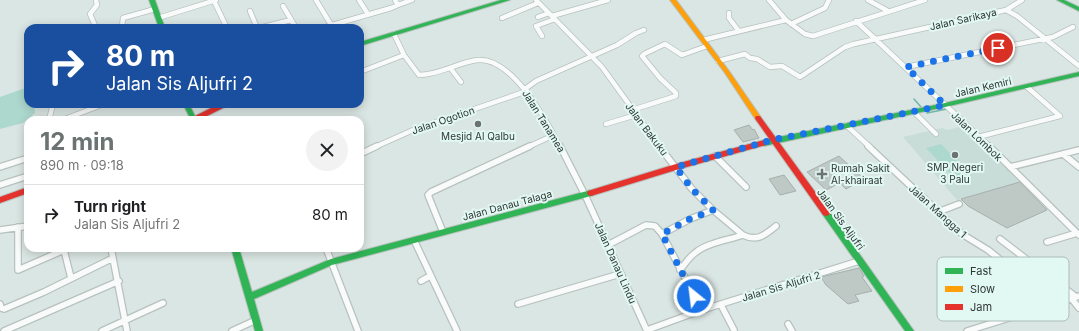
<!DOCTYPE html>
<html lang="en">
<head>
<meta charset="utf-8">
<style>
	body { margin:0; font-family:Inter,sans-serif; background:#f2f2f2; color:#202124; height:100vh; display:flex; flex-direction:column; font-size:15px; white-space:nowrap }
	* { box-sizing:border-box; margin:0 }
	p { font-size:13px; color:#757577 }
	.icon { flex:none; width:22px; height:22px; fill:none; stroke:currentColor; stroke-width:2; stroke-linecap:round; stroke-linejoin:round }
	.map { position:relative; flex:1; overflow:hidden }
	.sheet { position:absolute; left:24px; top:116px; width:340px; height:136px; display:flex; flex-direction:column; background:#fff; border-radius:12px; box-shadow:0 2px 10px #0003 }
	.sheet>* { flex:none }
	.top-card { position:absolute; left:24px; top:24px; width:340px; height:84px; border-radius:12px; box-shadow:0 2px 10px #0003; background:#1a4fa0; color:#fff; overflow:hidden }
	.pin { position:absolute; display:grid; place-items:center; width:34px; height:34px; color:#fff; margin:-17px; border:2px solid #fff; border-radius:50%; box-shadow:0 1px 4px #0007 }
	.me { position:absolute; width:44px; margin:-22px; rotate:331deg; stroke-linejoin:round; filter:drop-shadow(0 0 3px #0008) }
	.turn { display:flex; align-items:center; gap:14px; height:84px; padding:0 16px; font-size:18px }
	.turn .icon { width:52px; height:52px; stroke-width:2.5 }
	.turn b { display:block; font-size:28px; line-height:34px }
	.round { display:grid; place-items:center; flex:none; width:42px; height:42px; border-radius:21px; background:#f2f2f2 }
	.headline { display:flex; align-items:center; justify-content:space-between; height:68px; padding:0 16px }
	h1 { font-size:24px; font-weight:700; line-height:30px; color:#6b7472 }
	ul { padding:0; list-style:none }
	li { display:flex; align-items:center; gap:12px; height:60px; padding:0 16px; border-top:1px solid #e0e0e0 }
	li div { flex:1 }
	li b { display:block; font-size:15px }
	li em { font-style:normal }
	.map>svg:first-child { display:block }
	.built { fill:#c8ddd8 }
	.green { fill:#add8ce }
	.lines { fill:none; stroke-linecap:round; stroke-linejoin:round }
	.stream { stroke:#73b5a7; stroke-width:1.5 }
	.building { fill:#bec8c5; stroke:#a6afad; fill-rule:evenodd }
	.street-far1-casing { stroke:#b7c1be; stroke-width:6 }
	.street-casing { stroke:#b7c1be; stroke-width:8 }
	.fast-casing { stroke:#b7c1be; stroke-width:2 }
	.slow-casing { stroke:#b7c1be; stroke-width:2 }
	.jam-casing { stroke:#b7c1be; stroke-width:2 }
	.street-far1 { stroke:#f9fbfb; stroke-width:4.5 }
	.street { stroke:#f9fbfb; stroke-width:5.5 }
	.fast { fill:#30b455; fill-rule:evenodd }
	.slow { fill:#ff9f0a; fill-rule:evenodd }
	.jam { fill:#e5322d; fill-rule:evenodd }
	.route { stroke:#1a73e8; stroke-width:7; stroke-dasharray:0 12.6 }
	.poi-dot { fill:#6b7472; stroke:#e2f8f2; stroke-width:1.5 }
	.labels { text-anchor:middle; dominant-baseline:central; stroke-width:4; stroke-linejoin:round; paint-order:stroke }
	.street-label { font-size:10px; fill:#2f3735; stroke:#e2f8f2 }
	.poi-label { font-size:10px; fill:#2f3735; stroke:#e2f8f2 }
	.key { fill:#e2f8f2; stroke:#acbeb9; stroke-width:1 }
	.key-label { font-size:11px; fill:#2f3735 }
</style>
</head>
<body>
<div class="map">
<svg width="1079" height="331" viewBox="0 0 1079 331">
	<rect width="100%" height="100%" fill="#dae6e3"/>
	<path class="built" d="M 964,126 L 1020,182 L 957,200 L 903,137 L 942,128 L 947,130 Z"/>
	<path class="green" d="M 28,87 L 28,104 L 34,104 L 35,113 L 23,123 L 0,129 L 0,97 Z
		M 941,144 L 972,176 L 956,180 L 926,148 Z"/>
	<g class="lines">
		<path class="stream" d="M 914,99 L 921,107
			M 927,113 L 947,109
			M 959,121 L 987,148"/>
	</g>
	<path class="building" d="M 749,125 L 753,130 L 754,129 L 759,138 L 743,142 L 734,130 Z
		M 839,156 L 864,179 L 846,189 L 840,183 L 826,190 L 807,172 ZM 844,168 L 852,176 L 842,181 L 833,173 Z
		M 784,175 L 796,191 L 780,195 L 769,179 Z
		M 1020,182 L 1047,210 L 1007,228 L 968,206 L 961,199 Z
		M 859,268 L 864,276 L 862,277 L 872,291 L 855,295 L 859,301 L 848,304 L 826,285 L 821,277 Z"/>
	<g class="lines">
		<g class="street-far1-casing">
			<path id="street-far1" d="M 96,0 L 97,5 L 90,14 L 96,28
				M 316,0 L 333,28
				M 359,0 L 368,14
				M 536,0 L 602,67 L 660,147
				M 769,0 L 786,20
				M 868,0 L 888,11
				M 214,1 L 227,28
				M 398,5 L 412,0
				M 283,6 L 296,28
				M 1006,10 L 1022,0
				M 250,11 L 257,28
				M 729,13 L 729,18 L 738,30
				M 552,16 L 608,0
				M 538,17 L 549,13
				M 158,18 L 216,0
				M 502,18 L 538,3
				M 856,21 L 990,147
				M 791,24 L 825,8 L 829,0
				M 122,27 L 123,18 L 155,9
				M 259,28 L 291,20
				M 322,28 L 391,8 L 398,5 L 395,0
				M 394,34 L 404,55 L 419,75 C 440,75 458,62 478,60 C 512,57 547,121 560,147
				M 542,36 L 536,26 L 555,19
				M 703,40 L 786,20 L 805,34 L 813,36 L 925,0
				M 718,61 L 745,54 L 750,58 L 757,59 L 770,67 L 782,66 L 800,77 L 845,47 L 854,44 L 1006,10 L 1017,16 L 1079,66
				M 906,67 L 1053,37 L 1073,27
				M 451,69 L 461,82
				M 360,72 L 404,55
				M 525,89 L 536,81 L 617,45 L 636,33 L 644,30
				M 632,110 L 676,96 L 676,93 L 660,78 L 642,56 L 644,54 L 665,44 L 682,55 L 707,46
				M 913,111 L 936,134
				M 49,120 L 53,104
				M 62,120 L 104,104
				M 606,124 L 636,115
				M 846,125 L 870,147
				M 978,137 L 1060,116 L 1027,87
				M 375,147 L 413,130 L 527,91
				M 528,147 L 554,135"/>
		</g>
		<g class="street-casing">
			<path id="street" d="M 560,146 L 585,195 L 647,331
				M 659,146 L 692,189 L 713,210 L 743,235 C 729,240 706,243 695,253 C 689,257 685,264 680,270
				M 868,146 L 962,234 L 988,250 L 1055,303
				M 989,146 L 1079,235
				M 360,154 L 377,146
				M 1063,154 L 1079,167
				M 715,156 L 746,187
				M 0,167 L 28,158
				M 1010,167 L 1079,150
				M 0,185 L 28,176
				M 938,212 L 959,204
				M 18,227 L 18,270 L 64,250 L 64,248
				M 0,230 L 28,226
				M 443,232 L 428,195 L 431,192 L 530,146
				M 743,235 C 757,242 765,235 776,226
				M 1000,239 L 1076,297
				M 414,240 L 457,331
				M 1047,242 L 1077,233
				M 608,245 L 646,225 L 655,226 L 662,234
				M 111,248 L 127,331
				M 326,248 L 358,331
				M 64,250 L 71,278
				M 963,269 L 959,277 L 959,282 L 995,321
				M 421,281 L 430,276
				M 1071,298 L 1079,308
				M 0,304 L 1,308 L 4,309 L 44,292 L 113,258
				M 518,304 L 620,274
				M 721,305 L 734,330
				M 702,310 L 662,234 L 690,219 L 713,210
				M 788,324 L 792,331
				M 647,330 L 702,310 L 859,261
				M 4,331 L 119,281
				M 102,331 L 163,303
				M 232,331 L 256,320
				M 967,331 L 1079,296"/>
		</g>
		<g class="fast-casing">
			<path id="fast" d="M 149,0 L 155,0 L 165,28 L 159,28 Z
				M 501,0 L 510,0 L 360,46 L 360,42 Z
				M 1057,0 L 1064,0 L 1079,7 L 1079,11 Z
				M 1079,72 L 1079,76 L 945,107 L 764,146 L 761,143 L 764,140 L 945,103 Z
				M 183,104 L 189,104 L 197,120 L 191,120 Z
				M 591,190 L 594,191 L 595,193 L 594,195 L 591,196 L 332,265 L 254,299 L 263,331 L 255,331 L 231,248 L 239,248 L 252,292 L 331,259 Z
				M 826,210 L 829,211 L 914,331 L 905,331 L 823,215 L 822,213 L 823,211 Z"/>
		</g>
		<g class="slow-casing">
			<path id="slow" d="M 670,0 L 676,0 L 729,71 L 760,116 L 761,118 L 760,120 L 756,120 L 725,73 Z"/>
		</g>
		<g class="jam-casing">
			<path id="jam" d="M 219,104 L 228,104 L 227,106 L 199,120 L 190,120 L 191,118 Z
				M 756,116 L 760,116 L 829,211 L 830,213 L 829,215 L 826,216 L 823,215 L 756,120 L 755,118 Z
				M 764,140 L 766,141 L 767,143 L 766,145 L 676,170 L 591,196 L 588,195 L 587,193 L 588,191 L 591,190 L 676,164 Z
				M 28,187 L 28,193 L 0,203 L 0,197 Z"/>
		</g>
		<use href="#street-far1" class="street-far1"/>
		<use href="#street" class="street"/>
		<use href="#fast" class="fast"/>
		<use href="#slow" class="slow"/>
		<use href="#jam" class="jam"/>
	</g>
	<g class="lines">
		<path class="route" d="M 694,296 L 662,234 L 690,219 L 713,210 L 692,189 L 676,167 L 772,140 L 945,105 L 906,67 L 998,48"/>
	</g>
	<g class="poi-dot">
		<circle cx="478" cy="124" r="4"/>
		<circle cx="955" cy="155" r="4"/>
		<path d="M820 168h4v4h4v4h-4v4h-4v-4h-4v-4h4z"/>
	</g>
	<g class="labels">
		<g class="street-label">
			<text transform="translate(963 19) rotate(-13)">Jalan Sarikaya</text>
			<text transform="translate(983 87) rotate(-13)">Jalan Kemiri</text>
			<text transform="translate(443 120) rotate(-19)">Jalan Ogotion</text>
			<text transform="translate(544 121) rotate(58)">Jalan Tanamea</text>
			<text transform="translate(647 129) rotate(53)">Jalan Bakuku</text>
			<text transform="translate(977 136) rotate(44)">Jalan Lombok</text>
			<text transform="translate(507 205) rotate(-15)">Jalan Danau Talaga</text>
			<text transform="translate(938 211) rotate(42)">Jalan Mangga 1</text>
			<text transform="translate(841 219) rotate(54)">Jalan Sis Aljufri</text>
			<text transform="translate(616 263) rotate(66)">Jalan Danau Lindu</text>
			<text transform="translate(781 286) rotate(-17)">Jalan Sis Aljufri 2</text>
		</g>
		<g class="poi-label">
			<text x="478" y="136">Mesjid Al Qalbu</text>
			<text x="955" y="167">SMP Negeri<tspan x="955" dy="12">3 Palu</tspan></text>
			<text x="831" y="168" text-anchor="start">Rumah Sakit<tspan x="831" dy="12">Al-khairaat</tspan></text>
		</g>
	</g>
	<rect x="937" y="257" width="132" height="64" rx="6" class="key"/>
	<rect x="945" y="268" width="18" height="6" fill="#30b455"/>
	<rect x="945" y="286" width="18" height="6" fill="#ff9f0a"/>
	<rect x="945" y="304" width="18" height="6" fill="#e5322d"/>
	<g class="key-label">
		<text x="970" y="275">Fast</text>
		<text x="970" y="293">Slow</text>
		<text x="970" y="311">Jam</text>
	</g>
</svg>
<div class="pin" style="left:998px;top:48px;background:#d93025"><svg class="icon" aria-label="arrive" viewBox="0 0 24 24"><path d="M6 21V4h12l-3 4 3 4H6"/></svg></div>
<svg class="me" style="left:694px;top:296px" viewBox="-20 -20 40 40"><circle r="17" fill="#1a73e8" stroke="#fff" stroke-width="3"/><path d="M0-11L8 9 0 5-8 9z" fill="#fff"/></svg>
<div class="top-card">
<div class="turn"><svg class="icon" aria-label="right" viewBox="0 0 24 24"><path d="M7 20v-9h11M14 6l5 5-5 5"/></svg><div><b>80 m</b>Jalan Sis Aljufri 2</div></div>
</div>
<section class="sheet">
<div class="headline"><div><h1>12 min</h1><p>890 m · 09:18</p></div><a class="round"><svg class="icon" aria-label="close" viewBox="0 0 24 24"><path d="M6 6l12 12M18 6L6 18"/></svg></a></div>
<ul>
<li><svg class="icon" aria-label="right" viewBox="0 0 24 24"><path d="M7 20v-9h11M14 6l5 5-5 5"/></svg><div><b>Turn right</b><p>Jalan Sis Aljufri 2</p></div><em>80 m</em></li>
</ul>
</section>
</div>
</body>
</html>
